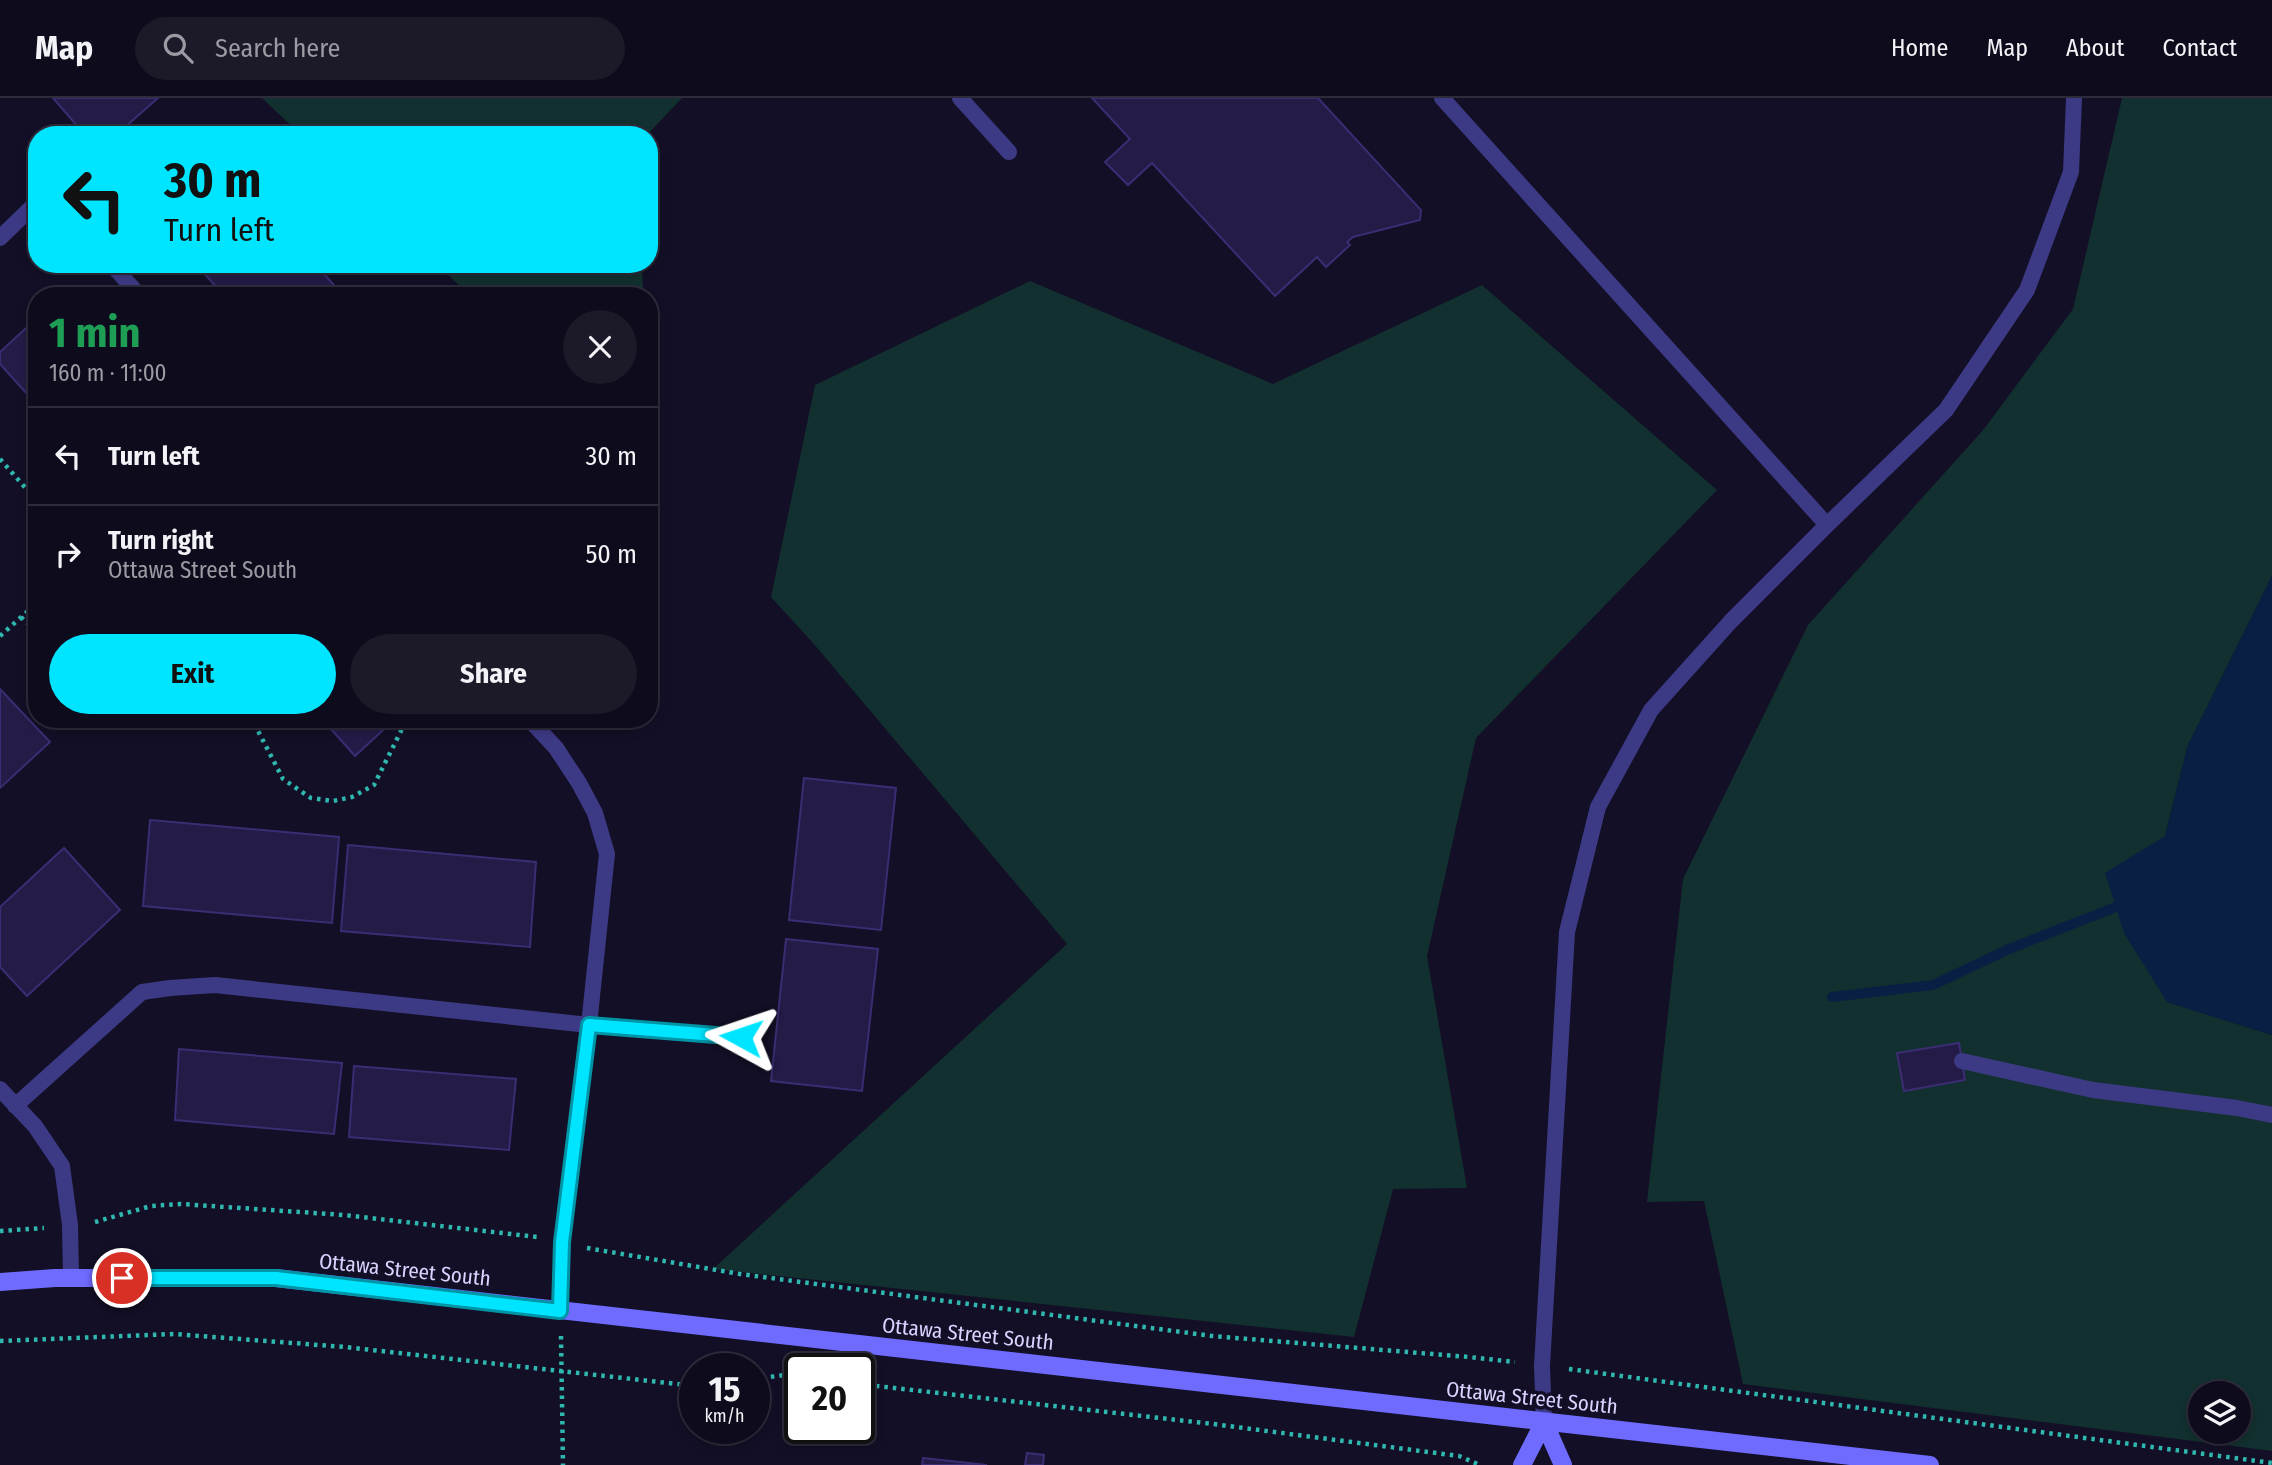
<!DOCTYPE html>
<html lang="en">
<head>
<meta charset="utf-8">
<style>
	body { margin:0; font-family:"Fira Sans Condensed",sans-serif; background:#1c1929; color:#f1f3f6; height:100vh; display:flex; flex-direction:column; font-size:26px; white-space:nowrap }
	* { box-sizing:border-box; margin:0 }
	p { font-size:23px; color:#9b9ba3 }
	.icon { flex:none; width:38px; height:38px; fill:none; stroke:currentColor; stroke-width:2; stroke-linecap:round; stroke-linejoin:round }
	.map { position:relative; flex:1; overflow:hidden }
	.details { position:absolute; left:28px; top:189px; width:630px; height:441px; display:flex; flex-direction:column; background:#0e0b1c; border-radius:28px; box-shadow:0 4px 10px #0003,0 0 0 2px #2e2b3b }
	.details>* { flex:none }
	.guide { position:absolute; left:28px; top:28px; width:630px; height:147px; border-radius:28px; box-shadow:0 4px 10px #0003,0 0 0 2px #2e2b3b; background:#00e5ff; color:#111; overflow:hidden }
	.controls { position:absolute; left:2188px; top:1283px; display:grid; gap:14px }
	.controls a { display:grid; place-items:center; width:63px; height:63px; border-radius:50%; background:#0e0b1c; box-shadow:0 4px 10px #0003,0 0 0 2px #2e2b3b; font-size:35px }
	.speed { position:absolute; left:679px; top:1255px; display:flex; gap:14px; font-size:35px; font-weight:700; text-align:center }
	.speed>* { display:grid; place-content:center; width:91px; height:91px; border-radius:50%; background:#0e0b1c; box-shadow:0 4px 10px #0003,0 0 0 2px #2e2b3b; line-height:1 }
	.speed small { font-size:18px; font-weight:400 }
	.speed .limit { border:4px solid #111; border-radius:10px; background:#fff; color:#111 }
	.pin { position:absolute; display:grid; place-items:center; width:60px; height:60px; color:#fff; margin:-30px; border:4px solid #fff; border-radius:50%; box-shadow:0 2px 7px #0007 }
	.me { position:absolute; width:77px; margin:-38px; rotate:275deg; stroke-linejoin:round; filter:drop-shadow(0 0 5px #0008) }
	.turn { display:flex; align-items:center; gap:24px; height:147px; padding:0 21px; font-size:32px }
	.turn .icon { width:91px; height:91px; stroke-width:2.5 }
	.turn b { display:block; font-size:49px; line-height:60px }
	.round { display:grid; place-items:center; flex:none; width:74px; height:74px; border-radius:37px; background:#1c1929 }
	.headline { display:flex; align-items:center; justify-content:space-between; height:119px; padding:0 21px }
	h1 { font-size:42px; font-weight:700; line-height:52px; color:#1e9e55 }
	.cta { display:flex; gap:14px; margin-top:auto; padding:14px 21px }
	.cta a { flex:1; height:80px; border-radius:42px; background:#00e5ff; color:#111; font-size:28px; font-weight:700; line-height:80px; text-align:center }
	.cta a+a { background:#1c1929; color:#f1f3f6 }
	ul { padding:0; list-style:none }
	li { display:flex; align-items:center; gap:21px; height:98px; padding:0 21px; border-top:2px solid #2e2b3b }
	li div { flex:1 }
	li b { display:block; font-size:26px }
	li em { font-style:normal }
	header { display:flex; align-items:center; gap:42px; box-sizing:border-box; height:98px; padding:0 35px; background:#0e0b1c; border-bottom:2px solid #2e2b3b }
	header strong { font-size:33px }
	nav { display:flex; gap:38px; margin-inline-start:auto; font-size:24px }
	.search { width:490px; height:63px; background:#1c1929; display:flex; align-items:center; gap:18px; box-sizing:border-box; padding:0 24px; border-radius:38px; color:#9b9ba3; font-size:26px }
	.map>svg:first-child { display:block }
	.green { fill:#12302f; fill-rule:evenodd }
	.water { fill:#0a1f44 }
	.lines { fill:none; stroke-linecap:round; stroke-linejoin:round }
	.stream { stroke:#0a1f44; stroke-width:10 }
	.building { fill:#241b47; stroke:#3b2d73; stroke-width:2 }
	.path { stroke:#2fb8b0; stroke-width:4.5; stroke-dasharray:3.5 5; stroke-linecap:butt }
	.lane { stroke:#3d3a85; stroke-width:16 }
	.secondary { stroke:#6f6bff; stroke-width:18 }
	.route-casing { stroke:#0095a6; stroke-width:18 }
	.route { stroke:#00e5ff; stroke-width:12 }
	.labels { text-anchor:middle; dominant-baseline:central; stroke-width:7; stroke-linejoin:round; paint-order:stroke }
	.street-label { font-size:21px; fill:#d9d4ff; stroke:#130f26 }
</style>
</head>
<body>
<header>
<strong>Map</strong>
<div class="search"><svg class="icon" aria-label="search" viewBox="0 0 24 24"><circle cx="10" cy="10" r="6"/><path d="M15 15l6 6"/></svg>Search here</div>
<nav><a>Home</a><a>Map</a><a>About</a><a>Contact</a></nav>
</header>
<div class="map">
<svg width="2272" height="1367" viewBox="0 0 2272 1367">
	<rect width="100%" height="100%" fill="#130f26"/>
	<path class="green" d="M 262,0 L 682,0 L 647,37 L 301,37 Z
		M 2122,0 L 2272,0 L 2272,478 L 2188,647 L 2165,738 L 2167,904 L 2272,937 L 2272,1353 L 1743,1286 L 1704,1103 L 1647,1104 L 1683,781 L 1808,527 L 1984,331 L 2073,211 ZM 2200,1295 L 2238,1295 L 2238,1334 L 2200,1334 Z
		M 437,166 L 642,166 L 643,196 L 470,198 Z
		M 1030,183 L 1273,286 L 1482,187 L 1717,392 L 1476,640 L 1427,858 L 1467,1090 L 1393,1091 L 1354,1239 L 713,1171 L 1067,846 L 813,545 L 771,499 L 815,287 Z"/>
	<path class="water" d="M 2272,478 L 2272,937 L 2167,904 L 2124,835 L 2105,775 L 2165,738 L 2188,647 Z"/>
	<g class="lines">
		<path class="stream" d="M 1832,899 L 1933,887 L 2009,851 L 2116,809"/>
	</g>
	<path class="building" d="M 53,0 L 158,0 L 116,37 L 85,37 Z
		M 1092,0 L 1318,0 L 1421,112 L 1420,122 L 1353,139 L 1347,144 L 1350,147 L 1326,169 L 1317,159 L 1275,198 L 1152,65 L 1128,87 L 1105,64 L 1130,41 Z
		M 196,166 L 315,166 L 334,187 L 322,198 L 224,198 Z
		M 37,220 L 37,307 L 0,266 L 0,254 Z
		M 0,591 L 50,644 L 0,690 Z
		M 322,621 L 395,621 L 355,658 Z
		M 804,680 L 896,690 L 881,832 L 789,822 Z
		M 150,722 L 339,739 L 332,825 L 143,808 Z
		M 348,747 L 536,764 L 530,849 L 341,833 Z
		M 64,750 L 120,812 L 27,898 L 0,869 L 0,809 Z
		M 786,841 L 878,851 L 862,993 L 771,983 Z
		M 1959,945 L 1965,982 L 1904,993 L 1897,955 Z
		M 179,951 L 342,965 L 334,1036 L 175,1022 Z
		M 354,968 L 516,981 L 509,1052 L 349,1039 Z
		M 1027,1355 L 1044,1357 L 1043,1367 L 1025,1367 Z
		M 923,1360 L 987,1367 L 922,1367 Z"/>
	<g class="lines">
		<path class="path" d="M 0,361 L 37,403
			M 21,519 L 37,535
			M 0,538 L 37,505
			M 247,621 L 256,629 L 283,681 L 311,700 L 333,703 L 352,699 L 374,687 L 407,621
			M 95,1124 L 151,1108 L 181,1106 L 344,1117 L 537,1139
			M 0,1133 L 44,1130
			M 587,1150 L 740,1176 L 1212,1238 L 1469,1259 L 1515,1264
			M 561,1238 L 563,1367
			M 0,1243 L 174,1236 L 345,1249 L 695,1288
			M 1569,1271 L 2272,1365
			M 754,1281 L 785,1277 L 800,1279
			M 859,1286 L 1213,1326 L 1459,1358 L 1480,1367"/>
		<path class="lane" d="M 960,0 L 1009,54
			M 1442,0 L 1827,427
			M 0,140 L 37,104
			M 111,166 L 140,198
			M 529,621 L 556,650 L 579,685 L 595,715 L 607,756 L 589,927 L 562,1144 L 560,1212
			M 1962,963 L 2093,992 L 2237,1010 L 2272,1017
			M 0,991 L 35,1028 L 62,1068 L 70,1127 L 71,1180
			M 15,1008 L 142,894 L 170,890 L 215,887 L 589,927 L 741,939
			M 1544,1324 L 1542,1268 L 1567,834 L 1598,709 L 1651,612 L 1731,523 L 1827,427 L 1946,312 L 2027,192 L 2071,74 L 2074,0"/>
		<path class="secondary" d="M 0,1184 L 55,1180 L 276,1180 L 1930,1367
			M 1544,1324 L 1563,1367
			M 1522,1367 L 1544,1324"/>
	</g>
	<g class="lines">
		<g class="route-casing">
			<path id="route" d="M 122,1180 L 276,1180 L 560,1213 L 562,1144 L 589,927 L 741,939"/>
		</g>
		<use href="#route" class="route"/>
	</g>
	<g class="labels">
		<g class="street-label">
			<text transform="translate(405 1172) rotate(6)">Ottawa Street South</text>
			<text transform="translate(968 1236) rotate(6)">Ottawa Street South</text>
			<text transform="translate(1532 1300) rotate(6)">Ottawa Street South</text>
		</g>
	</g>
</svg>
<div class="controls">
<a><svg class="icon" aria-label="layers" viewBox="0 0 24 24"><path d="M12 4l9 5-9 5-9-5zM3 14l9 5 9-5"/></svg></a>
</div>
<div class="speed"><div>15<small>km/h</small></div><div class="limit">20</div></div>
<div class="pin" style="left:122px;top:1180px;background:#d93025"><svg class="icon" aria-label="arrive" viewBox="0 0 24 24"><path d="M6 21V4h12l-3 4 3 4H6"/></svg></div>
<svg class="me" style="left:741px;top:939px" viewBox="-20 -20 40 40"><path d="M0-17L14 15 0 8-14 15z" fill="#00e5ff" stroke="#fff" stroke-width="4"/></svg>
<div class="guide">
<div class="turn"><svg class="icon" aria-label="left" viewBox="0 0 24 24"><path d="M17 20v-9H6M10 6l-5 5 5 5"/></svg><div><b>30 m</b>Turn left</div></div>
</div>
<section class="details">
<div class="headline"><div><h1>1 min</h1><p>160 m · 11:00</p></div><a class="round"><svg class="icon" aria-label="close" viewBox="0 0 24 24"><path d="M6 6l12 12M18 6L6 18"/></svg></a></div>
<ul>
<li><svg class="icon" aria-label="left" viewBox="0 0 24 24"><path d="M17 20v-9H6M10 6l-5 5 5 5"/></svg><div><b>Turn left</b></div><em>30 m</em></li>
<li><svg class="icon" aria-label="right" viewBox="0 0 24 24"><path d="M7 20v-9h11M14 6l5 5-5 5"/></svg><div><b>Turn right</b><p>Ottawa Street South</p></div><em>50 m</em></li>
</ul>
<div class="cta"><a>Exit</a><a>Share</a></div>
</section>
</div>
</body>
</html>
